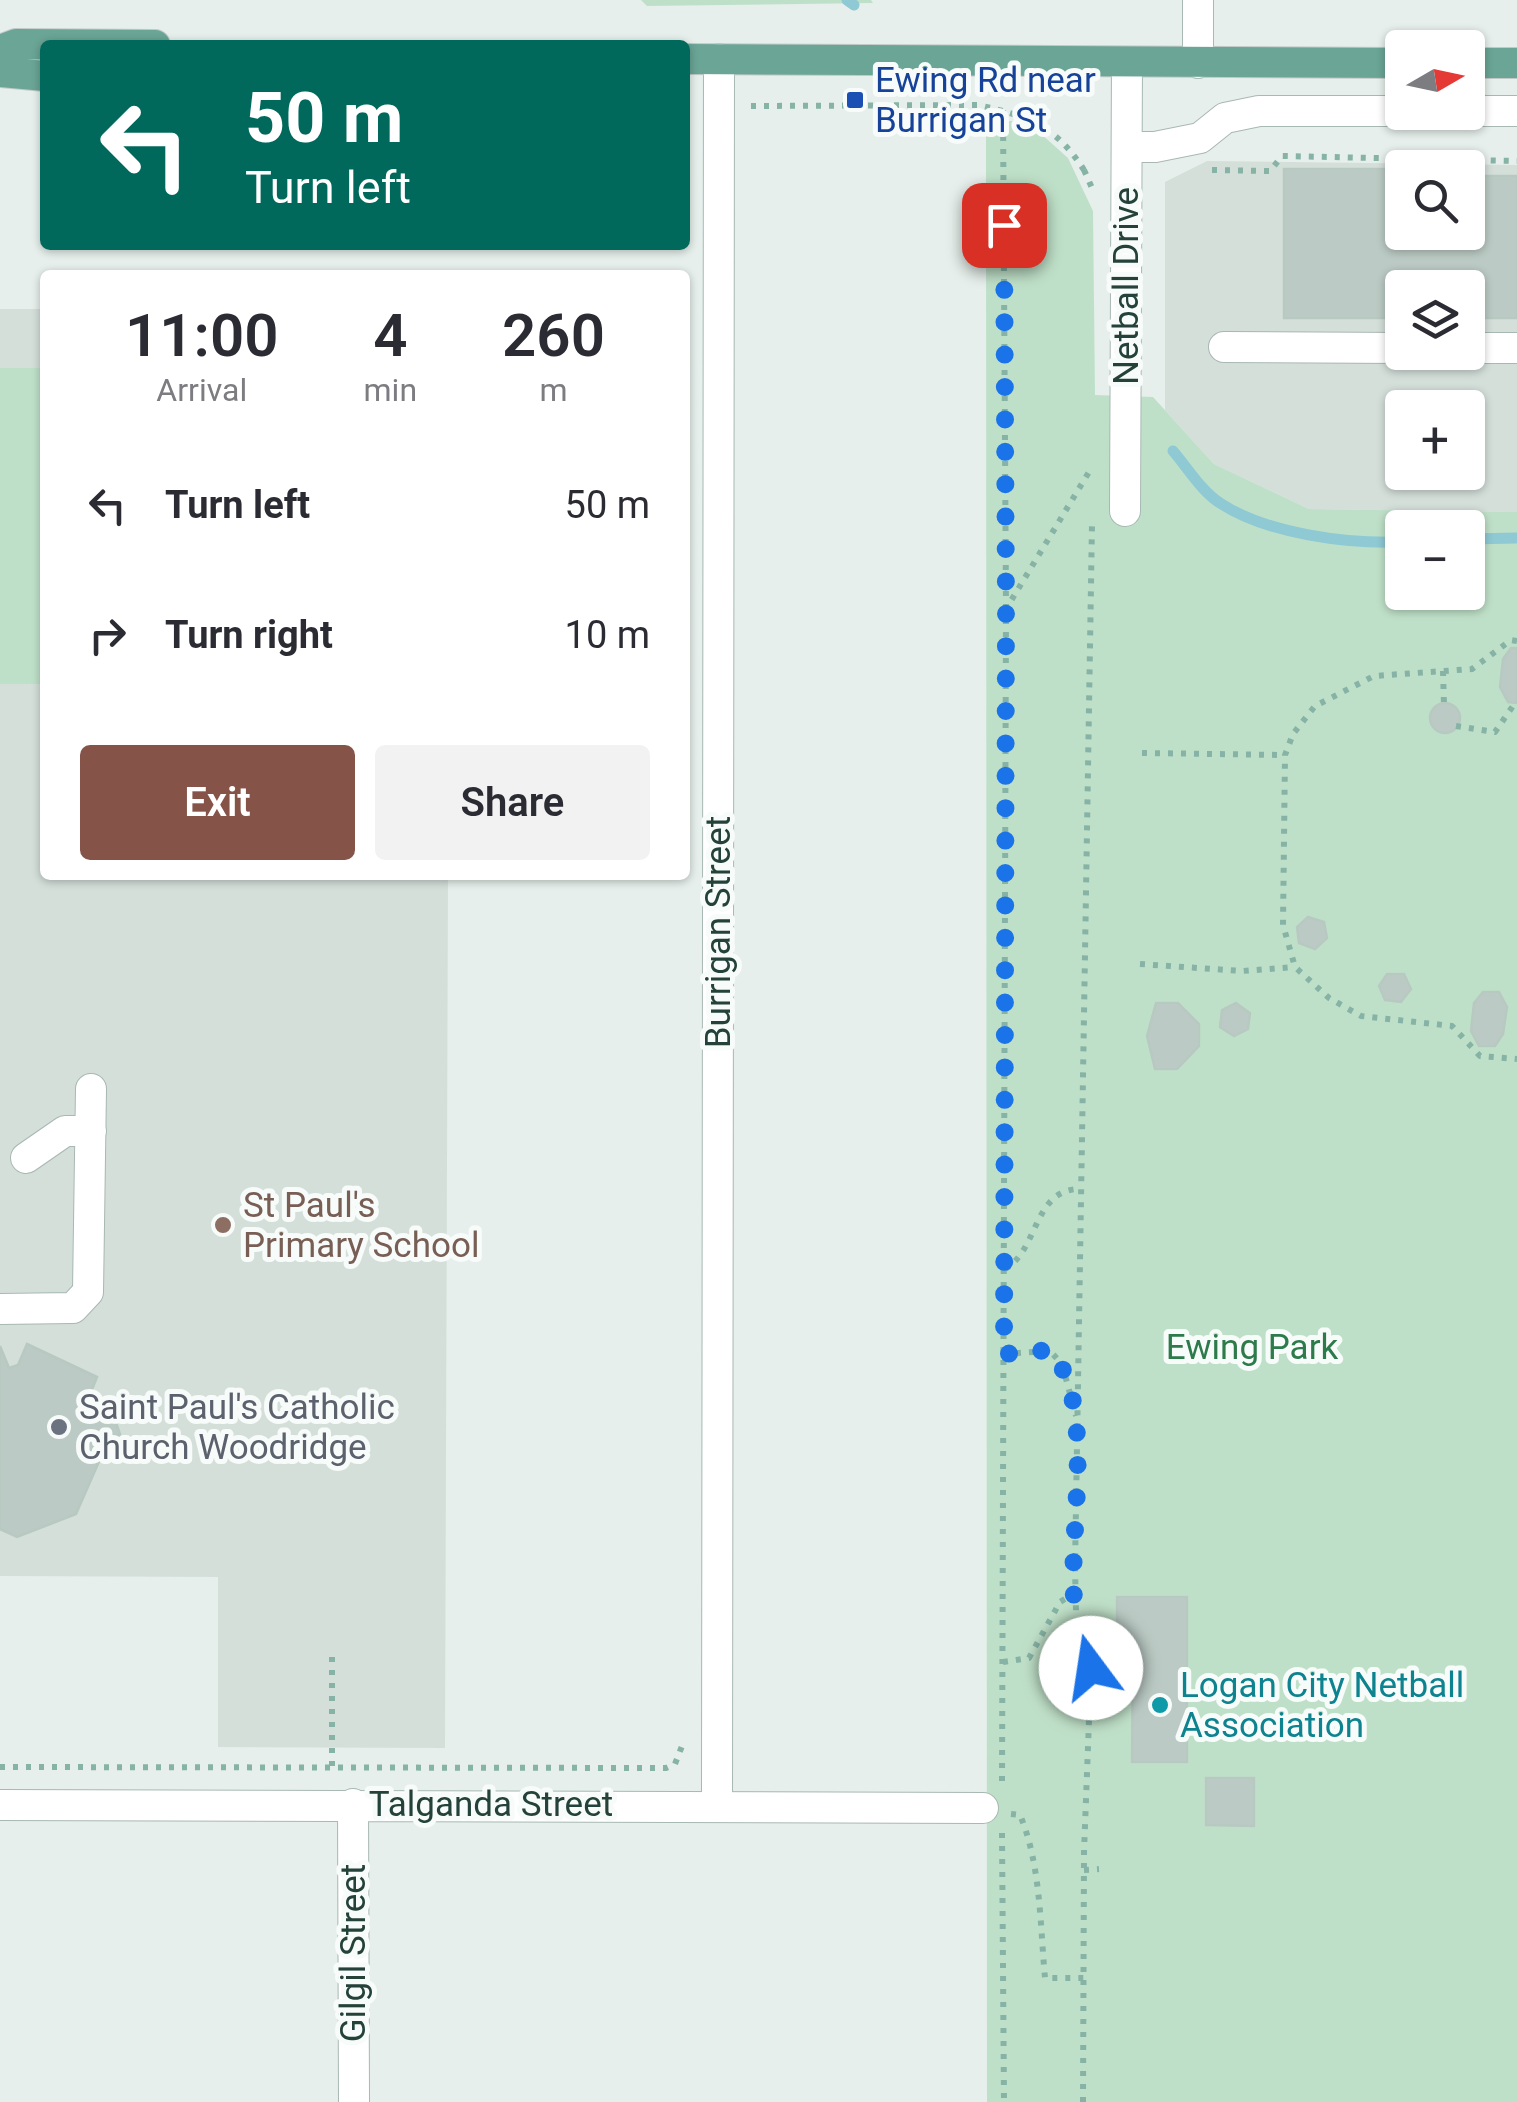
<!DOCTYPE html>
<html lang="en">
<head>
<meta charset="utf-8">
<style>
	body { margin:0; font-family:Roboto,sans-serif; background:#f2f2f3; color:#2b2b33; height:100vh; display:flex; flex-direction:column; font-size:38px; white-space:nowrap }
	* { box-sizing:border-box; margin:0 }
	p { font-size:32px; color:#7c7c81 }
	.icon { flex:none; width:55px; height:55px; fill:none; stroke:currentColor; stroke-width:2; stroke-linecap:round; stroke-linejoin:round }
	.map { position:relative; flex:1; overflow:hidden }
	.panel { position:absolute; left:40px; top:270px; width:650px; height:610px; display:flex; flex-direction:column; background:#fff; border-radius:10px; box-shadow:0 2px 8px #0004 }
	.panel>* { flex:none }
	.hud { position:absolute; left:40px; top:40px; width:650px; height:210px; border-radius:10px; box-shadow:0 2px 8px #0004; background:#00695c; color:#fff; overflow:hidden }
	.needle { width:65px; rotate:81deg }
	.tools { position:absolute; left:1385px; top:30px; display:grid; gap:20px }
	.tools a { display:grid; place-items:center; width:100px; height:100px; border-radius:10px; background:#fff; box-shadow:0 2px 8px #0004; font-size:50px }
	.pin { position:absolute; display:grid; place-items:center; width:85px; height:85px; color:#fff; margin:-42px; border-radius:20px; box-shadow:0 5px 15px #0006 }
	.me { position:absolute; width:110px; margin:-55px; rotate:346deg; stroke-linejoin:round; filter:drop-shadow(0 0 8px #0008) }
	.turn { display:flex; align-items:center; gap:35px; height:210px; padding:0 40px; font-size:45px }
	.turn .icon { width:130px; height:130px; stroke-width:2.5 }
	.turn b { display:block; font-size:70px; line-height:85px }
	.eta { display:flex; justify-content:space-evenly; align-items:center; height:170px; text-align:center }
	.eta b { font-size:60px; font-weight:600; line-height:70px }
	.action { display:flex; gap:20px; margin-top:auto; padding:20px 40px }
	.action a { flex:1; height:115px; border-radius:10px; background:#855347; color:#fff; font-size:40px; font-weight:600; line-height:115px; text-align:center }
	.action a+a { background:#f2f2f3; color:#2b2b33 }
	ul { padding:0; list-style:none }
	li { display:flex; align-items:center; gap:30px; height:130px; padding:0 40px }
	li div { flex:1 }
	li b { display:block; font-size:38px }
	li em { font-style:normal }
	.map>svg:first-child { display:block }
	.built { fill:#d4dfda; fill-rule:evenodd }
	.green { fill:#bfe0c8; fill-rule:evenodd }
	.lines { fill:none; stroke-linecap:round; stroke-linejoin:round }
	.stream { stroke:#8ec9d4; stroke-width:11 }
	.building { fill:#bbcac4; stroke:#b8c9c2; stroke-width:2.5 }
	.minor-casing { stroke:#a8b8b2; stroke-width:32 }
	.major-casing { stroke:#c2cac8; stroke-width:32 }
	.path { stroke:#86b3a5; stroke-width:6; stroke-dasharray:5 8; stroke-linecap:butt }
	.minor { stroke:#fff; stroke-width:30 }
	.major { stroke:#6aa596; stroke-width:30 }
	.route { stroke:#1a73e8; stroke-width:18; stroke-dasharray:0 32.4 }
	.transit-dot { fill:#1a4fb4; stroke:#f7fbf9; stroke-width:4 }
	.education-dot { fill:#8d6e63; stroke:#f7fbf9; stroke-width:4 }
	.worship-dot { fill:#6b7280; stroke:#f7fbf9; stroke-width:4 }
	.culture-dot { fill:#0f9aa8; stroke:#f7fbf9; stroke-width:4 }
	.labels { text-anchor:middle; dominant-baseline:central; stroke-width:10; stroke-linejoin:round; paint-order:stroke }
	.transit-label { font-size:35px; fill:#164399; stroke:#f7fbf9; text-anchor:start }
	.street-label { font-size:35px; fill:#24423a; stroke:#f7fbf9 }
	.education-label { font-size:35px; fill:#785e54; stroke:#f7fbf9; text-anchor:start }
	.park-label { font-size:35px; fill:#2d7a4b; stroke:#f7fbf9 }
	.worship-label { font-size:35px; fill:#5b616d; stroke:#f7fbf9; text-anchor:start }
	.culture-label { font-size:35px; fill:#0d838f; stroke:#f7fbf9; text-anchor:start }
</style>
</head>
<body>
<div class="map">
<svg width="1517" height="2102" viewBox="0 0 1517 2102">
	<rect width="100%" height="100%" fill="#e6efeb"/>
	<path class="built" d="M 1207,161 L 1517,165 L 1517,512 L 1309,509 L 1214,464 L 1165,410 L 1165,182 ZM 1402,168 L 1468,168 L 1468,232 L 1402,232 ZM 1402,288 L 1468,288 L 1468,352 L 1402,352 ZM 1402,408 L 1468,408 L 1468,472 L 1402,472 Z
		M 0,309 L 45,309 L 45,875 L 448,875 L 445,1748 L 218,1747 L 218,1577 L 0,1576 Z"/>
	<path class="green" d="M 641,0 L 871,0 L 873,3 L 647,6 Z
		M 986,121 L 1015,121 L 1040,133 L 1068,158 L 1093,211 L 1095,395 L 1153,397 L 1214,464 L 1309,509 L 1517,512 L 1517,2102 L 987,2102 ZM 1402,528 L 1468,528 L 1468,592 L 1402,592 Z
		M 0,368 L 45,368 L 45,684 L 0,684 Z"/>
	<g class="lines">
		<path class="stream" d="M 847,0 L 854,5
			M 1173,451 C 1187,467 1202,492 1220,503 C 1267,534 1348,544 1402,542
			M 1468,539 L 1517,538"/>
	</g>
	<path class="building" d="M 1284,169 L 1402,169 L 1402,232 L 1468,232 L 1468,169 L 1472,169 L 1476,176 L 1517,176 L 1517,318 L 1468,318 L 1468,288 L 1402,288 L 1402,318 L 1284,318 Z
		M 1511,648 L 1517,648 L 1517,703 L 1508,702 L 1500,687 L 1503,659 Z
		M1430 718a15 15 0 1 1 30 0a15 15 0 1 1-30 0Z
		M 1308,917 L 1324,922 L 1327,938 L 1315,949 L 1299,943 L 1297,927 Z
		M 1387,974 L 1404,974 L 1411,989 L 1401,1002 L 1385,1000 L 1379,986 Z
		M 1483,992 L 1499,992 L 1507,1007 L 1503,1034 L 1495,1046 L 1479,1046 L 1471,1031 L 1474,1003 Z
		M 1156,1003 L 1178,1003 L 1199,1024 L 1199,1046 L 1177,1069 L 1155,1069 L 1147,1036 Z
		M 1236,1003 L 1250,1013 L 1248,1029 L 1234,1036 L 1220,1027 L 1222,1010 Z
		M 27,1344 L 97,1377 L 88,1400 L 91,1405 L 108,1399 L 125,1449 L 101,1457 L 76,1514 L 17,1537 L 0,1529 L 0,1346 L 9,1368 L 18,1365 Z
		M 1117,1597 L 1187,1597 L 1187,1762 L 1132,1762 L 1133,1649 L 1117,1648 Z
		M 1206,1778 L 1254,1778 L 1254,1826 L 1206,1825 Z"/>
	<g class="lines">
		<g class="minor-casing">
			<path id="minor" d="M 1198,63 L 1198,0
				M 1468,111 L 1517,111
				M 1127,147 L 1155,147 L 1200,138 L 1225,118 L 1259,111 L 1402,111
				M 1224,347 L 1402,348
				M 1468,348 L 1517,348
				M 1125,511 L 1127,62
				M 26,1158 L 65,1131 L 91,1131
				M 0,1309 L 73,1308 L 88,1292 L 91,1089
				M 353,1804 L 354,2102
				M 0,1805 L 983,1808
				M 717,1806 L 719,59"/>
		</g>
		<g class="major-casing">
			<path id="major" d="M 0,50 L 16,44 L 155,45
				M 685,59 L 1402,63
				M 1468,63 L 1517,63
				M 0,72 L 45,76"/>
		</g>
		<path class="path" d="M 751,106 L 978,105 C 1028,116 1056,126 1084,170
			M 1003,110 L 1006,609
			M 1084,170 L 1092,188
			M 1212,170 L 1270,171 L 1282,156 L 1517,161
			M 1517,641 L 1511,640 L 1472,669 L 1374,676 L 1315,706 L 1293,734 L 1285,755 L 1283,925 L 1295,967 L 1329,998 L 1361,1016 L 1452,1026 L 1480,1056 L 1517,1059
			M 1443,671 L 1444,705
			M 1456,726 L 1495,732 L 1515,703
			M 1142,753 L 1285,755
			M 1140,964 L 1242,971 L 1295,967
			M 1005,1269 C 1039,1250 1033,1188 1081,1189
			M 1003,1354 L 1050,1351 L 1062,1364 L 1076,1416
			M 332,1657 L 332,1768
			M 1003,1662 L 1029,1658 L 1060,1602 L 1074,1593
			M 0,1767 L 666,1768 L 675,1764 L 682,1746
			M 1002,1781 L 1006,609 L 1092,467
			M 1011,1814 L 1020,1815 C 1041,1865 1040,1925 1045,1978 L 1084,1978
			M 1002,1833 L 1004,2102
			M 1084,1870 L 1099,1869
			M 1083,2102 L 1084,1852 L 1091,1668 L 1087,1644 L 1076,1611 L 1075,1568 L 1092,523"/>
		<use href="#minor" class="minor"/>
		<use href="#major" class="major"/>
	</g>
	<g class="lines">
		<path class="route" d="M 1004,225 L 1006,608 L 1004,1354 L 1050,1350 C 1099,1405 1066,1538 1075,1608 C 1078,1628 1088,1648 1091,1668"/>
	</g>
	<rect class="transit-dot" x="845" y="90" width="20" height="20" rx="5"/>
	<circle class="education-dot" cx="223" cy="1225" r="10"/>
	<circle class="worship-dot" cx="59" cy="1427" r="10"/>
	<circle class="culture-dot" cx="1160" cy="1705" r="10"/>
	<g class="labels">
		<g class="transit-label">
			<text x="875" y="80">Ewing Rd near<tspan x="875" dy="40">Burrigan St</tspan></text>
		</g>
		<g class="street-label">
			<text transform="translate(1126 286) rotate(-90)">Netball Drive</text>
			<text transform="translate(718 932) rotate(-90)">Burrigan Street</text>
			<text x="491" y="1804">Talganda Street</text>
			<text transform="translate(353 1953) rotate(-90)">Gilgil Street</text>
		</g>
		<g class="education-label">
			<text x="243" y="1205">St Paul's<tspan x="243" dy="40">Primary School</tspan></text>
		</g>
		<g class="park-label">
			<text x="1252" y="1347">Ewing Park</text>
		</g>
		<g class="worship-label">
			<text x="79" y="1407">Saint Paul's Catholic<tspan x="79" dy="40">Church Woodridge</tspan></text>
		</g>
		<g class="culture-label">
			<text x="1180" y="1685">Logan City Netball<tspan x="1180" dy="40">Association</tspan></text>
		</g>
	</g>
</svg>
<div class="tools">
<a><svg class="needle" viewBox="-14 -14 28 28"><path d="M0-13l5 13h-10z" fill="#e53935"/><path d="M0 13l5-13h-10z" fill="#7c7c81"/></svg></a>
<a><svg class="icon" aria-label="search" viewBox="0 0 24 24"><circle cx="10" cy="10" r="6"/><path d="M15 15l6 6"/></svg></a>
<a><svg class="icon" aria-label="layers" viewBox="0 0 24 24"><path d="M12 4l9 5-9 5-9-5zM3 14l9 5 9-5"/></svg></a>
<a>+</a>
<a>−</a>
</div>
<div class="pin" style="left:1004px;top:225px;background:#d93025"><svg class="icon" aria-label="arrive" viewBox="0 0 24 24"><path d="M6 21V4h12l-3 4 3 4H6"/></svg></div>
<svg class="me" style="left:1091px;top:1668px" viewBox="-20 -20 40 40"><circle r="19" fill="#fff"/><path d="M0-13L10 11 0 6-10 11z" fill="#1a73e8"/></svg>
<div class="hud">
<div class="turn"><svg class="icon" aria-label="left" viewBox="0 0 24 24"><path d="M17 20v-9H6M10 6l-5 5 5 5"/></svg><div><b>50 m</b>Turn left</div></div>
</div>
<section class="panel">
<div class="eta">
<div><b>11:00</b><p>Arrival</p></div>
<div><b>4</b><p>min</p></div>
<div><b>260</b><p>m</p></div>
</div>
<ul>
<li><svg class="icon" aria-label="left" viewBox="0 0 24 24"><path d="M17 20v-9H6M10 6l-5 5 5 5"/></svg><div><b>Turn left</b></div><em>50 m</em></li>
<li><svg class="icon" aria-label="right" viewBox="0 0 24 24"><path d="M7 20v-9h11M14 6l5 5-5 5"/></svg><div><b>Turn right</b></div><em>10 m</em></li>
</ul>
<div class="action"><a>Exit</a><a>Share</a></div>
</section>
</div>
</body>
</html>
